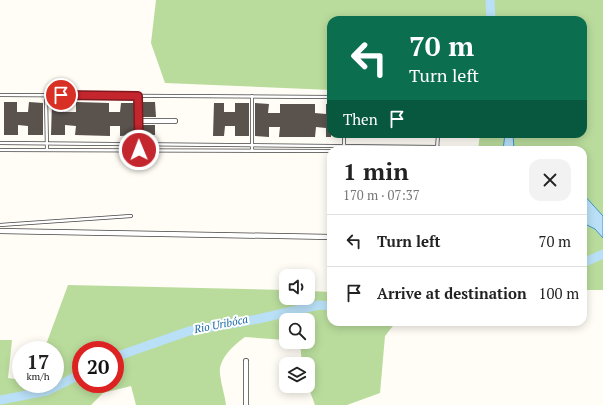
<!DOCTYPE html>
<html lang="en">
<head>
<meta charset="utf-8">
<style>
	body { margin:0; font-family:"PT Serif",serif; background:#f2f2f2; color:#222; height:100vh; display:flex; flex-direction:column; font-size:15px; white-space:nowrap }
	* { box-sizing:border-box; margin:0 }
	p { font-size:13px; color:#767676 }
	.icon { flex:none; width:22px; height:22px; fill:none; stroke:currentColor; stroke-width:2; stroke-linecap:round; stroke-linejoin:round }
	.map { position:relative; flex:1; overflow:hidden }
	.sheet { position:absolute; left:327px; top:146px; width:260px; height:180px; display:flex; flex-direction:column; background:#fff; border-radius:12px; box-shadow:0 2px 10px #0003 }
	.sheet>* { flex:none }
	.guide { position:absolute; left:327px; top:16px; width:260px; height:122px; border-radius:12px; box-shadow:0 2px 10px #0003; background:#0b6e4f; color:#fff; overflow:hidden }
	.controls { position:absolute; left:279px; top:269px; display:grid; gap:8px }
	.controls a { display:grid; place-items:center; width:36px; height:36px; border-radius:8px; background:#fff; box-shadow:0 2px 10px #0003; font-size:20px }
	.speed { position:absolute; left:12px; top:341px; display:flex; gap:8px; font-size:20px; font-weight:700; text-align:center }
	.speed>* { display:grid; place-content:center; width:52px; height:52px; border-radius:50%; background:#fff; box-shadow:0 2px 10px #0003; line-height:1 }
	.speed small { font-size:10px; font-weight:400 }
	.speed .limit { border:6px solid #d22; background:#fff; color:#111 }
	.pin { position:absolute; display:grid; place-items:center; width:34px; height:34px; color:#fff; margin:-17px; border:2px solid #fff; border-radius:50%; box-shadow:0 1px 4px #0007 }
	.me { position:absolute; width:44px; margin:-22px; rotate:359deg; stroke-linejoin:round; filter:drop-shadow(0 0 3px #0008) }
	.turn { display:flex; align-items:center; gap:14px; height:84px; padding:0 16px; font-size:18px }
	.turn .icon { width:52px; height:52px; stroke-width:2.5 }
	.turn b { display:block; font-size:28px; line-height:34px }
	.then { display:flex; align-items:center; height:38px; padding:0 16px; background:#0003; gap:8px; font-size:15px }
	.round { display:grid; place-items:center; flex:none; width:42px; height:42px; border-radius:12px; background:#f2f2f2 }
	.overview { display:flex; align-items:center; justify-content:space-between; height:68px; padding:0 16px }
	h1 { font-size:24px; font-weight:700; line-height:30px }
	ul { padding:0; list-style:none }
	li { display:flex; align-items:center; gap:12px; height:52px; padding:0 16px; border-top:1px solid #e0e0e0 }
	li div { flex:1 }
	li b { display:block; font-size:15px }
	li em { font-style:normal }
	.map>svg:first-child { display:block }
	.forest { fill:#b9dc9c; fill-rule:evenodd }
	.water { fill:#b9e0f7; stroke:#3f96cf }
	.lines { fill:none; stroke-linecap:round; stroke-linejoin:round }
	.river { stroke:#b9e0f7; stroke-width:9 }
	.building { fill:#5a524d }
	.lane-casing { stroke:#444; stroke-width:4 }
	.street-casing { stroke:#444; stroke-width:6 }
	.lane { stroke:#fff; stroke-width:2.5 }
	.street { stroke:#fff; stroke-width:4.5 }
	.route-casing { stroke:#7f191e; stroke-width:10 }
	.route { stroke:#c4262e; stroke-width:7 }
	.labels { text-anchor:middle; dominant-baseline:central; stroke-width:4; stroke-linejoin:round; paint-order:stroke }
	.water-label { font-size:11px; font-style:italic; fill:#1768a6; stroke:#fff }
</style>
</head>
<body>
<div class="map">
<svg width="603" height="405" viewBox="0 0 603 405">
	<rect width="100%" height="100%" fill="#fffdf5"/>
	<path class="forest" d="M 156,0 L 603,0 L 603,290 L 583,290 L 583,150 L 478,150 L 480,134 L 583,134 L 583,20 L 331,20 L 331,90 L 165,83 L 151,43 Z
		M 68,285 L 286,290 L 286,298 L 308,298 L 308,291 L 331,292 L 331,322 L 396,322 L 385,336 L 380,393 L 347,405 L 315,405 L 308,386 L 308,364 L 302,364 L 300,342 L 308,342 L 308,320 L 286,320 L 286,340 L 245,337 C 234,345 218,359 220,374 C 221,385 225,395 226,405 L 136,405 L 131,386 L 103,393 L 91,405 L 0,405 L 0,340 L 12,340 L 8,378 L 21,380 L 21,384 L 55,384 L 55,350 L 44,350 ZM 81,350 L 115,350 L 115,384 L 81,384 Z"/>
	<path class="water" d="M 505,134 L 513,134 L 514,150 L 503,150 Z
		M 583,194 L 603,216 L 603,238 L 595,229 L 583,223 Z"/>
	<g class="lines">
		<path class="river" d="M 490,0 L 491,20
			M 583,263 L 603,254
			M 115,357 L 189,331 L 258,319 L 319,305 L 331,306
			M 0,400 L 47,391 L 81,374"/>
	</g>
	<path class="building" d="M 4,102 L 17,102 L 17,112 L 28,112 L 29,102 L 43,103 L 43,135 L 28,135 L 28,126 L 18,125 L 18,135 L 4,135 Z
		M 52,102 L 64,102 L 64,112 L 76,112 L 76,102 L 109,103 L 109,112 L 120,112 L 121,103 L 135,103 L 136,135 L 120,136 L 120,126 L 110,126 L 110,136 L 75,135 L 76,126 L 65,125 L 65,135 L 51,135 Z
		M 142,102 L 155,102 L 156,117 L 141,117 Z
		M 214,103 L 224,103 L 224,112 L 235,112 L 235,103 L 249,103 L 249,136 L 235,136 L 235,126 L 225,126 L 224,136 L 213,136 Z
		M 255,103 L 269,104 L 268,113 L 280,113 L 280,104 L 315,104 L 315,113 L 326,114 L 326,104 L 331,104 L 331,137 L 326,137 L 326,128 L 316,127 L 315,137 L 279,137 L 280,127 L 269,127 L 269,137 L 255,136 Z
		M 141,125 L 155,125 L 155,135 L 141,135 Z"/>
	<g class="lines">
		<g class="lane-casing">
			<path id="lane" d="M 0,95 L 331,97
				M 46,95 L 47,150
				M 138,96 L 139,150
				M 252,96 L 252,150
				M 0,143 L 438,147
				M 0,150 L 331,151
				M 344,150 L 344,134
				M 437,150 L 438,134
				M 0,225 L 131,216"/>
		</g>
		<g class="street-casing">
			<path id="street" d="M 139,121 L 175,121
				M 0,231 L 331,237
				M 246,405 L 246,361"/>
		</g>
		<use href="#lane" class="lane"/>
		<use href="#street" class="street"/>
	</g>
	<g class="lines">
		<g class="route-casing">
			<path id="route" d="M 61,95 L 138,96 L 139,150"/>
		</g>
		<use href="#route" class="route"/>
	</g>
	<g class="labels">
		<g class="water-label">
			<text transform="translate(221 324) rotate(-11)">Rio Uribóca</text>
		</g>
	</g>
</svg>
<div class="controls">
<a><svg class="icon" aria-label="sound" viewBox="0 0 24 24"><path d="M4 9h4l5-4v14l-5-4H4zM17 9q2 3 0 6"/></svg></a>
<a><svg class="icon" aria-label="search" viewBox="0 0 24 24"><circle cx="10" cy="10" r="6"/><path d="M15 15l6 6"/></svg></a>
<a><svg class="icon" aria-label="layers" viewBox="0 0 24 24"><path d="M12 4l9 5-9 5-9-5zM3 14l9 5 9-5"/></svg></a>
</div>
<div class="speed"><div>17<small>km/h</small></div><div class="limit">20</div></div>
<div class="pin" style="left:61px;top:95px;background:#d93025"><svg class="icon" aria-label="arrive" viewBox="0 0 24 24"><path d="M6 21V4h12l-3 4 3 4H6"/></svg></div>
<svg class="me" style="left:139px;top:150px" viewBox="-20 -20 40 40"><circle r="17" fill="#c4262e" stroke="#fff" stroke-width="3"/><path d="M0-11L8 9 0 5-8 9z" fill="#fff"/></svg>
<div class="guide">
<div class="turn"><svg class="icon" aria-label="left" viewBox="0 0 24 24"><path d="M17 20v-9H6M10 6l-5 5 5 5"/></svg><div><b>70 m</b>Turn left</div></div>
<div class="then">Then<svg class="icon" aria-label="arrive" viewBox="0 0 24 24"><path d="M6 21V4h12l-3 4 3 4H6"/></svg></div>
</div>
<section class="sheet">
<div class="overview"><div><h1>1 min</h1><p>170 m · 07:37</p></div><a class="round"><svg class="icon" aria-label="close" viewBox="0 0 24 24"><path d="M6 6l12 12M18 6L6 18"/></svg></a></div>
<ul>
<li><svg class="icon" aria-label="left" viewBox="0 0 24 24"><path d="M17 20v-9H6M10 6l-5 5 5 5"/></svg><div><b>Turn left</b></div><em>70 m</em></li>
<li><svg class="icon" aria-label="arrive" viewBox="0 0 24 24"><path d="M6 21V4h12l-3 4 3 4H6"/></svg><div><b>Arrive at destination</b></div><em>100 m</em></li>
</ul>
</section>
</div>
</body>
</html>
